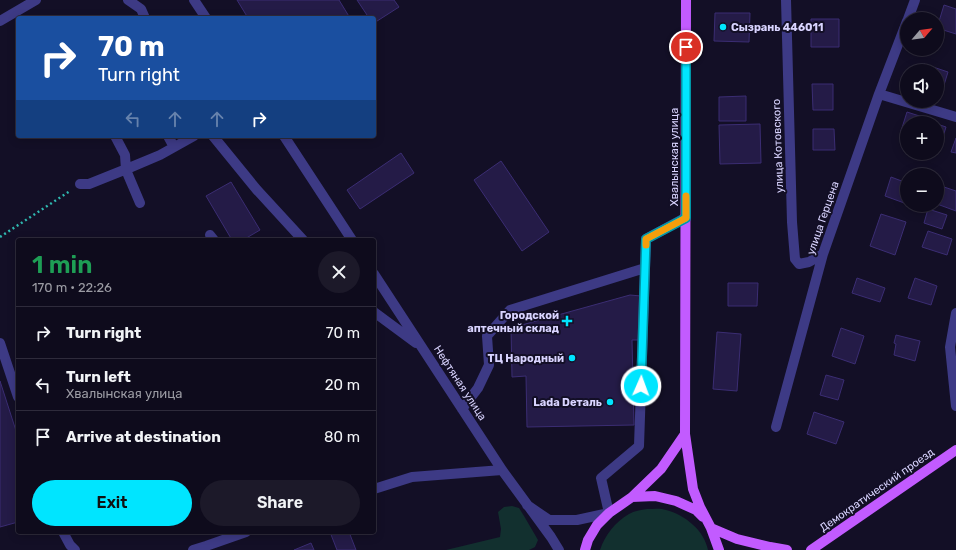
<!DOCTYPE html>
<html lang="en">
<head>
<meta charset="utf-8">
<style>
	body { margin:0; font-family:Rubik,sans-serif; background:#1c1929; color:#f1f3f6; height:100vh; display:flex; flex-direction:column; font-size:15px; white-space:nowrap }
	* { box-sizing:border-box; margin:0 }
	p { font-size:13px; color:#9b9ba3 }
	.icon { flex:none; width:22px; height:22px; fill:none; stroke:currentColor; stroke-width:2; stroke-linecap:round; stroke-linejoin:round }
	.map { position:relative; flex:1; overflow:hidden }
	.sheet { position:absolute; left:16px; top:238px; width:360px; height:296px; display:flex; flex-direction:column; background:#0e0b1c; border-radius:4px; box-shadow:0 2px 10px #0003,0 0 0 1px #2e2b3b }
	.sheet>* { flex:none }
	.banner { position:absolute; left:16px; top:16px; width:360px; height:122px; border-radius:4px; box-shadow:0 2px 10px #0003,0 0 0 1px #2e2b3b; background:#1a4fa0; color:#fff; overflow:hidden }
	.needle { width:26px; rotate:61deg }
	.fabs { position:absolute; left:900px; top:12px; display:grid; gap:8px }
	.fabs a { display:grid; place-items:center; width:44px; height:44px; border-radius:50%; background:#0e0b1c; box-shadow:0 2px 10px #0003,0 0 0 1px #2e2b3b; font-size:20px }
	.pin { position:absolute; display:grid; place-items:center; width:34px; height:34px; color:#fff; margin:-17px; border:2px solid #fff; border-radius:50%; box-shadow:0 1px 4px #0007 }
	.me { position:absolute; width:44px; margin:-22px; rotate:2deg; stroke-linejoin:round; filter:drop-shadow(0 0 3px #0008) }
	.turn { display:flex; align-items:center; gap:14px; height:84px; padding:0 16px; font-size:18px }
	.turn .icon { width:52px; height:52px; stroke-width:2.5 }
	.turn b { display:block; font-size:28px; line-height:34px }
	.lanes { display:flex; align-items:center; height:38px; padding:0 16px; background:#0003; justify-content:center; gap:20px; direction:ltr }
	.lanes .off { opacity:.35 }
	.round { display:grid; place-items:center; flex:none; width:42px; height:42px; border-radius:21px; background:#1c1929 }
	.overview { display:flex; align-items:center; justify-content:space-between; height:68px; padding:0 16px }
	h1 { font-size:24px; font-weight:600; line-height:30px; color:#1e9e55 }
	.action { display:flex; gap:8px; margin-top:auto; padding:8px 16px }
	.action a { flex:1; height:46px; border-radius:24px; background:#00e5ff; color:#111; font-size:16px; font-weight:600; line-height:46px; text-align:center }
	.action a+a { background:#1c1929; color:#f1f3f6 }
	ul { padding:0; list-style:none }
	li { display:flex; align-items:center; gap:12px; height:52px; padding:0 16px; border-top:1px solid #2e2b3b }
	li div { flex:1 }
	li b { display:block; font-size:15px }
	li em { font-style:normal }
	.map>svg:first-child { display:block }
	.green { fill:#12302f }
	.building { fill:#241b47; stroke:#3b2d73 }
	.lines { fill:none; stroke-linecap:round; stroke-linejoin:round }
	.path { stroke:#2fb8b0; stroke-width:2.5; stroke-dasharray:2 3; stroke-linecap:butt }
	.minor { stroke:#3d3a85; stroke-width:10 }
	.major { stroke:#c25bff; stroke-width:10 }
	.route-casing { stroke:#0095a6; stroke-width:10 }
	.route { stroke:#00e5ff; stroke-width:7 }
	.slow { stroke:#f59e0b; stroke-width:7 }
	.poi-dot { fill:#00e5ff; stroke:#130f26; stroke-width:1.5 }
	.labels { text-anchor:middle; dominant-baseline:central; stroke-width:4; stroke-linejoin:round; paint-order:stroke }
	.poi-label { font-size:11px; font-weight:bold; fill:#d9d4ff; stroke:#130f26; text-anchor:end }
	.street-label { font-size:11px; fill:#d9d4ff; stroke:#130f26 }
</style>
</head>
<body>
<div class="map">
<svg width="956" height="550" viewBox="0 0 956 550">
	<rect width="100%" height="100%" fill="#130f26"/>
	<path class="green" d="M 512,506 L 519,508 L 524,516 L 538,540 L 535,547 L 529,550 L 446,550 L 500,537 L 501,529 L 498,512 L 504,507 Z
		M 647,509 C 653,509 661,508 666,510 C 685,515 704,530 708,550 L 600,550 C 605,535 615,522 629,514 C 634,511 641,510 647,509 Z"/>
	<path class="building" d="M 237,0 L 339,0 L 350,18 L 248,18 Z
		M 357,0 L 394,0 L 399,7 L 374,23 L 374,18 L 369,18 Z
		M 944,5 L 956,9 L 956,34 L 937,28 Z
		M 715,13 L 750,13 L 749,42 L 714,41 Z
		M 811,19 L 839,19 L 839,47 L 811,47 Z
		M 924,64 L 948,72 L 940,98 L 937,97 L 937,71 L 922,71 Z
		M 812,84 L 833,84 L 833,110 L 813,110 Z
		M 746,96 L 746,121 L 719,121 L 719,97 Z
		M 907,112 L 932,120 L 931,123 L 907,123 L 907,133 L 901,131 Z
		M 760,124 L 761,163 L 720,164 L 719,125 Z
		M 937,124 L 946,127 L 942,140 L 937,138 Z
		M 813,129 L 834,129 L 835,150 L 813,150 Z
		M 956,138 L 956,153 L 951,152 Z
		M 401,153 L 414,173 L 360,209 L 347,190 Z
		M 501,161 L 549,232 L 522,251 L 474,180 Z
		M 891,177 L 907,183 L 907,204 L 885,196 Z
		M 231,182 L 260,230 L 243,240 L 232,240 L 206,196 Z
		M 941,186 L 956,191 L 956,211 L 937,204 L 937,198 Z
		M 928,209 L 947,215 L 942,229 L 924,223 Z
		M 881,214 L 906,222 L 895,255 L 870,246 Z
		M 928,231 L 952,239 L 947,255 L 922,247 Z
		M 857,278 L 885,288 L 880,302 L 852,293 Z
		M 915,278 L 937,286 L 931,305 L 908,298 Z
		M 728,283 L 758,283 L 757,306 L 728,306 Z
		M 630,295 L 641,296 L 641,340 L 632,340 L 634,425 L 527,427 L 526,376 L 512,377 L 511,328 Z
		M 841,328 L 864,336 L 855,364 L 832,356 Z
		M 717,332 L 741,334 L 737,391 L 713,389 Z
		M 896,335 L 920,341 L 915,361 L 894,355 L 896,344 L 894,343 Z
		M 826,375 L 844,380 L 838,400 L 820,395 Z
		M 0,381 L 18,437 L 18,522 L 0,527 Z
		M 814,412 L 844,422 L 836,444 L 807,434 Z
		M 330,532 L 349,532 L 356,550 L 337,550 Z
		M 311,543 L 314,550 L 294,550 Z"/>
	<g class="lines">
		<path class="path" d="M 0,237 L 70,191"/>
		<path class="minor" d="M 128,0 L 141,9 L 145,18
			M 194,0 L 206,18
			M 786,0 L 792,222 L 795,259 L 799,264 L 809,262 L 823,254
			M 908,19 L 915,0
			M 0,21 L 36,0
			M 879,94 L 956,117
			M 115,136 L 125,155 L 126,170 L 140,203
			M 168,136 L 174,147
			M 213,136 L 257,190 L 303,240
			M 284,136 L 352,240
			M 80,184 L 89,184 L 129,168 L 160,155 L 194,136
			M 210,235 L 214,240
			M 374,274 L 502,470 L 551,537 L 559,550
			M 374,312 L 416,343
			M 956,313 L 950,347 L 956,406
			M 0,343 L 18,397
			M 462,409 L 478,388 L 489,365 L 487,336 L 510,310 L 645,268
			M 776,427 L 823,254 L 879,94 L 907,21
			M 374,489 L 412,477 L 502,470
			M 527,505 L 549,520 L 577,520 L 609,513 L 601,478 L 639,446 L 646,239 L 685,218
			M 63,532 L 70,545 L 75,550
			M 193,550 L 206,546 L 246,532"/>
		<path class="major" d="M 686,0 L 685,434 L 693,489 L 700,507 L 711,528 L 719,550
			M 632,497 L 655,496 L 676,501 L 696,510 L 703,517
			M 711,528 L 737,539 L 770,547 L 787,550
			M 585,550 L 588,540 L 597,525 L 609,513 L 632,497 L 661,469 L 685,434
			M 811,550 L 956,450"/>
	</g>
	<g class="lines">
		<g class="route-casing">
			<path id="route" d="M 641,386 L 646,239 L 686,218 L 686,47"/>
		</g>
		<use href="#route" class="route"/>
		<path class="slow" d="M 646,245 L 646,239 L 686,218 L 686,196"/>
	</g>
	<g class="poi-dot">
		<circle cx="723" cy="27" r="4"/>
		<path d="M565 315h4v4h4v4h-4v4h-4v-4h-4v-4h4z"/>
		<circle cx="572" cy="358" r="4"/>
		<circle cx="610" cy="402" r="4"/>
	</g>
	<g class="labels">
		<g class="poi-label">
			<text x="731" y="27" text-anchor="start">Сызрань 446011</text>
			<text x="559" y="315">Городской<tspan x="559" dy="13">аптечный склад</tspan></text>
			<text x="564" y="358">ТЦ Народный</text>
			<text x="602" y="402">Lada Dеталь</text>
		</g>
		<g class="street-label">
			<text transform="translate(778 146) rotate(-92)">улица Котовского</text>
			<text transform="translate(674 157) rotate(-90)">Хвалынская улица</text>
			<text transform="translate(823 218) rotate(-71)">улица Герцена</text>
			<text transform="translate(460 383) rotate(57)">Нефтяная улица</text>
			<text transform="translate(877 490) rotate(-35)">Демократический проезд</text>
		</g>
	</g>
</svg>
<div class="fabs">
<a><svg class="needle" viewBox="-14 -14 28 28"><path d="M0-13l5 13h-10z" fill="#e53935"/><path d="M0 13l5-13h-10z" fill="#9b9ba3"/></svg></a>
<a><svg class="icon" aria-label="sound" viewBox="0 0 24 24"><path d="M4 9h4l5-4v14l-5-4H4zM17 9q2 3 0 6"/></svg></a>
<a>+</a>
<a>−</a>
</div>
<div class="pin" style="left:686px;top:47px;background:#d93025"><svg class="icon" aria-label="arrive" viewBox="0 0 24 24"><path d="M6 21V4h12l-3 4 3 4H6"/></svg></div>
<svg class="me" style="left:641px;top:386px" viewBox="-20 -20 40 40"><circle r="17" fill="#00e5ff" stroke="#fff" stroke-width="3"/><path d="M0-11L8 9 0 5-8 9z" fill="#fff"/></svg>
<div class="banner">
<div class="turn"><svg class="icon" aria-label="right" viewBox="0 0 24 24"><path d="M7 20v-9h11M14 6l5 5-5 5"/></svg><div><b>70 m</b>Turn right</div></div>
<div class="lanes"><svg class="icon off" aria-label="left" viewBox="0 0 24 24"><path d="M17 20v-9H6M10 6l-5 5 5 5"/></svg><svg class="icon off" aria-label="ahead" viewBox="0 0 24 24"><path d="M12 20V5M6 11l6-6 6 6"/></svg><svg class="icon off" aria-label="ahead" viewBox="0 0 24 24"><path d="M12 20V5M6 11l6-6 6 6"/></svg><svg class="icon" aria-label="right" viewBox="0 0 24 24"><path d="M7 20v-9h11M14 6l5 5-5 5"/></svg></div>
</div>
<section class="sheet">
<div class="overview"><div><h1>1 min</h1><p>170 m · 22:26</p></div><a class="round"><svg class="icon" aria-label="close" viewBox="0 0 24 24"><path d="M6 6l12 12M18 6L6 18"/></svg></a></div>
<ul>
<li><svg class="icon" aria-label="right" viewBox="0 0 24 24"><path d="M7 20v-9h11M14 6l5 5-5 5"/></svg><div><b>Turn right</b></div><em>70 m</em></li>
<li><svg class="icon" aria-label="left" viewBox="0 0 24 24"><path d="M17 20v-9H6M10 6l-5 5 5 5"/></svg><div><b>Turn left</b><p>Хвалынская улица</p></div><em>20 m</em></li>
<li><svg class="icon" aria-label="arrive" viewBox="0 0 24 24"><path d="M6 21V4h12l-3 4 3 4H6"/></svg><div><b>Arrive at destination</b></div><em>80 m</em></li>
</ul>
<div class="action"><a>Exit</a><a>Share</a></div>
</section>
</div>
</body>
</html>
